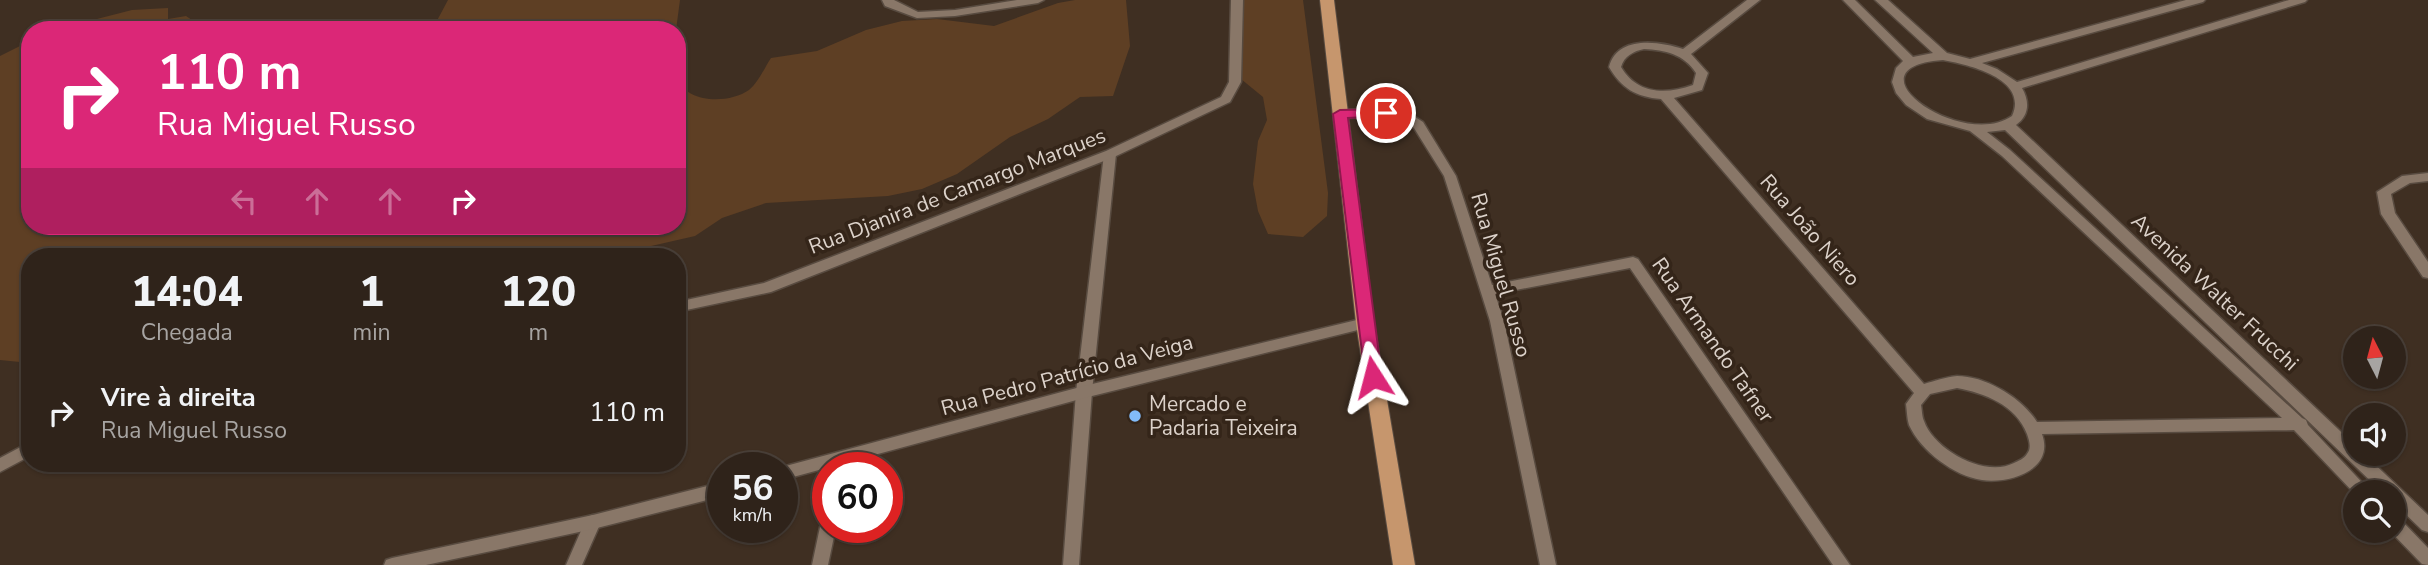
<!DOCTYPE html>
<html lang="pt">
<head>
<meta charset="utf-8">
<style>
	body { margin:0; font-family:"Nunito Sans",sans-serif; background:#3b2f27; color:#f1f3f6; height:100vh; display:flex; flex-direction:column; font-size:26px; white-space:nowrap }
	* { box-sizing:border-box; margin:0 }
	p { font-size:23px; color:#a7a4a2 }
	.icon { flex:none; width:38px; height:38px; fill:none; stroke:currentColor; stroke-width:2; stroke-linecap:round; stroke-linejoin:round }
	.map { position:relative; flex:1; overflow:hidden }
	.sheet { position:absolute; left:21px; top:248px; width:665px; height:224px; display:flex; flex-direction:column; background:#2f231a; border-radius:28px; box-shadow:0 2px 5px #0004,0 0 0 2px #4a4039 }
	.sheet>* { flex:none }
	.banner { position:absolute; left:21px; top:21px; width:665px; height:214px; border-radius:28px; box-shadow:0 2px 5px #0004,0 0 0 2px #4a4039; background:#db2777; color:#fff; overflow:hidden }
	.needle { width:46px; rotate:354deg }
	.fabs { position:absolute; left:2343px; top:326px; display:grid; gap:14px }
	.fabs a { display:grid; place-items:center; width:63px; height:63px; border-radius:50%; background:#2f231a; box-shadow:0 2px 5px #0004,0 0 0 2px #4a4039; font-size:35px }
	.speed { position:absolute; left:707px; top:452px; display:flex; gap:14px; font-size:35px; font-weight:700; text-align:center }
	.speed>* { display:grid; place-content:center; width:91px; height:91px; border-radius:50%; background:#2f231a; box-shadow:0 2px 5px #0004,0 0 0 2px #4a4039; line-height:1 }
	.speed small { font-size:18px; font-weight:400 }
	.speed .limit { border:10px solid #d22; background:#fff; color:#111 }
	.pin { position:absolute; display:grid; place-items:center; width:60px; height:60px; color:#fff; margin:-30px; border:4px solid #fff; border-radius:50%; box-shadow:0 2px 7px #0007 }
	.me { position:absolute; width:77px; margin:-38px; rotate:351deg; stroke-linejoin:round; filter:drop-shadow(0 0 5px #0008) }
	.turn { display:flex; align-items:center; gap:24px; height:147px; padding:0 21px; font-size:32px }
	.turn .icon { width:91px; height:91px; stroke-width:2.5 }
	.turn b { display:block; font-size:49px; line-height:60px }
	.lanes { display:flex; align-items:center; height:66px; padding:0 21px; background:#0003; justify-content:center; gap:35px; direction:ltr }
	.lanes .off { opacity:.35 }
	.eta { display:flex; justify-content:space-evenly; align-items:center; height:119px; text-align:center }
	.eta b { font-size:42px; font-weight:800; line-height:49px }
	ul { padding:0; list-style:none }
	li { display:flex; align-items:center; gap:21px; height:91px; padding:0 21px }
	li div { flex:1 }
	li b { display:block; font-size:26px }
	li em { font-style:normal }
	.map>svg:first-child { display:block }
	.green { fill:#5e3f24 }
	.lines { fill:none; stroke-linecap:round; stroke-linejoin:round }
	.minor-casing { stroke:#584b40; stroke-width:3 }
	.tertiary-casing { stroke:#584b40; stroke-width:3 }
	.primary-casing { stroke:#584b40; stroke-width:2 }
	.minor { fill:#897768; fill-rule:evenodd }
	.tertiary { fill:#897768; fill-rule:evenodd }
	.primary { fill:#c6966d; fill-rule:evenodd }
	.route { fill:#db2777; stroke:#8e194d; stroke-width:2 }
	.poi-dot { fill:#82bcfa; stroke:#342519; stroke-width:2.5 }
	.labels { text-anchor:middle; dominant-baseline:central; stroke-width:7; stroke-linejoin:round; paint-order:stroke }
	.street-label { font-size:21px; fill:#dcd2ca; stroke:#342519 }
	.poi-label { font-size:21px; fill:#dcd2ca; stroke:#342519; text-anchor:start }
</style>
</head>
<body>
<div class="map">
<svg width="2428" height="565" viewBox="0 0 2428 565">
	<rect width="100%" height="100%" fill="#3f2f22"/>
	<path class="green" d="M 448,0 L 680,0 L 676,30 L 432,30 Z
		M 1075,0 L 1126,0 L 1130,46 L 1113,96 L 1080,97 L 1048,119 L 1010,137 L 957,174 L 922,189 L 888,196 L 766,203 L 722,218 L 695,236 L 603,257 L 30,257 L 30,363 L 0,360 L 0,56 L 30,41 L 30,226 L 677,226 L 677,77 C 685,104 729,104 749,90 C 758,83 765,67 771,58 L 817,51 L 866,30 L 902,21 L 937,19 L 994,26 L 1058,3 Z
		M 1238,0 L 1303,0 L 1328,193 L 1327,216 L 1303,237 L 1268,234 L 1258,211 L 1253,184 L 1258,141 L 1267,120 L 1263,97 L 1241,79 Z
		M 168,8 L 168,19 L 186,16 L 207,30 L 54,30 L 132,10 Z"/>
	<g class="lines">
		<g class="minor-casing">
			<path id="minor" d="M 882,0 L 894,0 L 918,12 L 955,10 L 1017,0 L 1044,0 L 1038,3 L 955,16 L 917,18 L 885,6 Z
				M 1747,0 L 1760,0 L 1691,54 L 1708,73 L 1702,90 L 1674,98 L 1924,384 C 1934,381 1946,377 1957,376 C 1986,376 2022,398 2037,422 L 2282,418 L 2002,156 L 1970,131 L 1927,119 L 1906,105 L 1896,93 L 1892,82 L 1896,68 L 1903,61 L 1843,0 L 1855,0 L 1913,57 L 1933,53 L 1875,0 L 1888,0 L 1947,53 L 1970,59 L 2186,0 L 2205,0 L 2203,2 L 1982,63 L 1997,69 L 2017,82 L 2289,0 L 2307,0 L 2305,2 L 2022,88 C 2030,102 2029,116 2016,125 L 2356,446 L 2356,453 L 2363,453 L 2428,515 L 2428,532 L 2422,530 L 2394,503 L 2394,492 L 2382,492 L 2005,130 L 1987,132 L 2010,150 L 2302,418 L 2306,420 L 2308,425 L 2371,492 L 2356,492 L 2356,495 L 2294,430 L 2042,434 C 2055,470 2009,484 1982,480 C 1954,476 1921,451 1909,425 C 1907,419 1907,411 1906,404 L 1914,393 L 1661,99 C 1636,97 1621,88 1609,67 C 1617,35 1659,41 1683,49 ZM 1644,49 C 1665,50 1684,54 1696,73 L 1693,85 C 1665,95 1637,94 1621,67 C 1624,56 1634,51 1644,49 ZM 1943,60 C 1970,65 2029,79 2012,116 C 1962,151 1842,67 1943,60 ZM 1957,388 C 1984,393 2016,405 2027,434 C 2029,440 2032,448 2027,454 C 2024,459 2018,461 2014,463 C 1985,478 1934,450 1924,421 C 1922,417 1922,410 1921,405 L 1930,394 Z
				M 1386,109 L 1409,113 L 1423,122 L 1456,176 L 1492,285 L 1633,257 L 1638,259 L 1850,565 L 1833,565 L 1630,268 L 1495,294 L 1504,321 L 1556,565 L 1540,565 L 1490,321 L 1444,176 L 1414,128 L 1402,119 L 1386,117 L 1340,118 L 1334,114 L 1340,110 Z
				M 1110,150 L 1116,154 L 1092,392 L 1079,565 L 1063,565 L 1076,392 L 1104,154 Z
				M 2428,173 L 2428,181 L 2410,183 L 2391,194 L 2395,213 L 2428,262 L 2428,278 L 2423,277 L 2381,214 L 2377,192 L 2402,176 Z
				M 593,515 L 599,517 L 601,522 L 582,565 L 566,565 L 587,517 Z
				M 2394,517 L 2400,519 L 2428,548 L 2428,565 L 2422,564 L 2389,530 L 2394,530 Z
				M 828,520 L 828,527 L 836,527 L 828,565 L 812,565 L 820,527 L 822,522 Z"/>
		</g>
		<g class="tertiary-casing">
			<path id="tertiary" d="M 1231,0 L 1243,0 L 1241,82 L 1230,102 L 1114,157 L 771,292 L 677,312 L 677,302 L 764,283 L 1106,151 L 1221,97 L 1229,82 Z
				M 1365,318 L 1370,319 L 1372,323 L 1370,327 L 1084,398 L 782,480 L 782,467 L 1084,386 Z
				M 30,442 L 30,456 L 0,472 L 0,458 Z
				M 723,482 L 723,496 L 593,529 L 426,565 L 384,565 L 386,560 L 392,558 L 593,515 Z"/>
		</g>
		<g class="primary-casing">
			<path id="primary" d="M 1320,0 L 1334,0 L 1374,323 L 1415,565 L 1393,565 L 1356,323 Z"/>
		</g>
		<use href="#minor" class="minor"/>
		<use href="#tertiary" class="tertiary"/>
		<use href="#primary" class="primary"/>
	</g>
	<path class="route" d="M 1386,109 L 1391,110 L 1391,116 L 1348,118 L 1382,377 L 1379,382 L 1367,382 L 1365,377 L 1333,114 L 1340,110 Z"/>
	<circle class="poi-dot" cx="1135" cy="416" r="7"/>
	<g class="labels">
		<g class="street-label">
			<text transform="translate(957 191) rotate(-21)">Rua Djanira de Camargo Marques</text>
			<text transform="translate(1810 230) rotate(49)">Rua João Niero</text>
			<text transform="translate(1501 275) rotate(74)">Rua Miguel Russo</text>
			<text transform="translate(2215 292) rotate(43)">Avenida Walter Frucchi</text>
			<text transform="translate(1713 340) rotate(55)">Rua Armando Tafner</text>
			<text transform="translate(1067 375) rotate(-15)">Rua Pedro Patrício da Veiga</text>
		</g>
		<g class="poi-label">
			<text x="1149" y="404">Mercado e<tspan x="1149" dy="24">Padaria Teixeira</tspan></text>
		</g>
	</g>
</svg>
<div class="fabs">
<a><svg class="needle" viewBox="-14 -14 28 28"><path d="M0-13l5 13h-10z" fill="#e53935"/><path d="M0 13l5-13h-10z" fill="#a7a4a2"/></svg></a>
<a><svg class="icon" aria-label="sound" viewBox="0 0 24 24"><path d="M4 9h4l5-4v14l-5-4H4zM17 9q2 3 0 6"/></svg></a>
<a><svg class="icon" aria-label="search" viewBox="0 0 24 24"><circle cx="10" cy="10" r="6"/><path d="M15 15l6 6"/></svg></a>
</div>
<div class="speed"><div>56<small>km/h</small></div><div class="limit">60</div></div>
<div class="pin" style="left:1386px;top:113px;background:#d93025"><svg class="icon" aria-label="arrive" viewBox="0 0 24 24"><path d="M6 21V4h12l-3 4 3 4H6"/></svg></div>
<svg class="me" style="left:1373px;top:377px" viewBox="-20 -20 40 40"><path d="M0-17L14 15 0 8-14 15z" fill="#db2777" stroke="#fff" stroke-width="4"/></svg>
<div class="banner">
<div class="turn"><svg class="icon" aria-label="right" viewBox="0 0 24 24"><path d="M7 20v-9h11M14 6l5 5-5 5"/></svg><div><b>110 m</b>Rua Miguel Russo</div></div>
<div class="lanes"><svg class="icon off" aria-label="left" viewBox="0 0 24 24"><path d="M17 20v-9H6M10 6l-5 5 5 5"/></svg><svg class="icon off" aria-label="ahead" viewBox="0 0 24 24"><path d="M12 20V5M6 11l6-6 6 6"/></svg><svg class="icon off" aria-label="ahead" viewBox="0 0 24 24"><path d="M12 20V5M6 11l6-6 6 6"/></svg><svg class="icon" aria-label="right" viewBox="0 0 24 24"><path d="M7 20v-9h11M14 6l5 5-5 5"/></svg></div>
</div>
<section class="sheet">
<div class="eta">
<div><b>14:04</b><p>Chegada</p></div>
<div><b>1</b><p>min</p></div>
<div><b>120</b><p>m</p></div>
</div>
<ul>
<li><svg class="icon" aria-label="right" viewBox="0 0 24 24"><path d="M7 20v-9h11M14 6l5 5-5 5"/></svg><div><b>Vire à direita</b><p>Rua Miguel Russo</p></div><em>110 m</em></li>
</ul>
</section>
</div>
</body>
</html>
